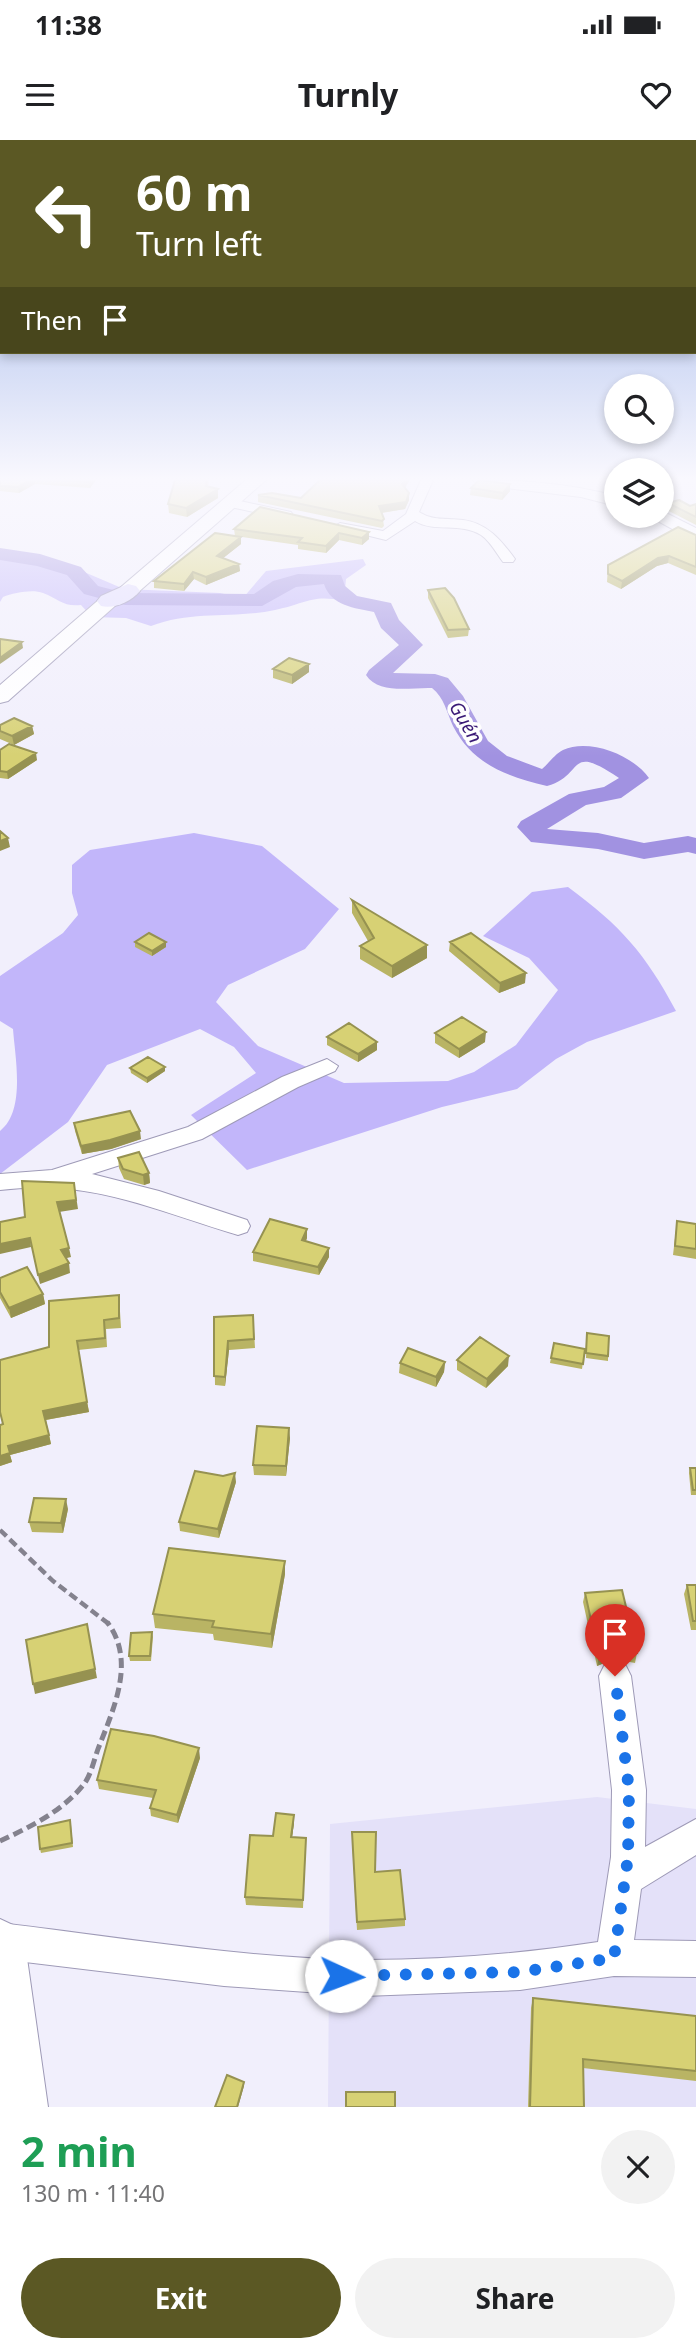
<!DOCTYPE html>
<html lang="en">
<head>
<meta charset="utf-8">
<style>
	body { margin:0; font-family:"Noto Sans",sans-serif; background:#f2f2f2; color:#202124; height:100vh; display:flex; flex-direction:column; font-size:26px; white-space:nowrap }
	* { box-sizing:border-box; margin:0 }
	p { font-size:23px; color:#757577 }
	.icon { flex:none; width:38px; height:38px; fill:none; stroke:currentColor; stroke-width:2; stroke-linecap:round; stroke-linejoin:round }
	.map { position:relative; height:1967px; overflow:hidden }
	.panel { display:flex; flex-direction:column; background:#fff; flex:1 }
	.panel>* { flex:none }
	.top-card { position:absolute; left:0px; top:0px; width:696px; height:214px; box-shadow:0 4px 10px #0003; background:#5b5824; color:#fff; overflow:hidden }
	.buttons { position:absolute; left:604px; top:234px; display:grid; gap:14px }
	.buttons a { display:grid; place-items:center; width:70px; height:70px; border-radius:50%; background:#fff; box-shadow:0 4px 10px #0003; font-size:35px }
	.pin { position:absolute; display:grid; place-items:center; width:60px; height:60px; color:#fff; margin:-72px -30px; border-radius:50% 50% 50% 0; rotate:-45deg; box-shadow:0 0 7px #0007 }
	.pin .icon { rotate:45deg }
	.me { position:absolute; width:77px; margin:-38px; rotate:92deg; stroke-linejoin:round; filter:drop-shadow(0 0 5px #0008) }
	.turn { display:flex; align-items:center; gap:24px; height:147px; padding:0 21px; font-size:32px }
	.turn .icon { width:91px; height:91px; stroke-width:2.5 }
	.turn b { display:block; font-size:49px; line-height:60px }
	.then { display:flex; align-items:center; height:66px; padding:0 21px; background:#0003; gap:14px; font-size:26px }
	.round { display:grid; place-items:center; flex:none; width:74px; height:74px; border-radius:37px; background:#f2f2f2 }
	.summary { display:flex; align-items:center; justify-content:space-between; height:119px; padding:0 21px }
	h1 { font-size:42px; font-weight:700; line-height:52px; color:#1e9e55 }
	.action { display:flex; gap:14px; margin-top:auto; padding:14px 21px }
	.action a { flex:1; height:80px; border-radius:42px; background:#5b5824; color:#fff; font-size:28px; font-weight:700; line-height:80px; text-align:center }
	.action a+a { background:#f2f2f2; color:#202124 }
	.status { display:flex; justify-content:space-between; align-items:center; height:49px; padding:0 35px; background:#fff; direction:ltr }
	.status svg { height:19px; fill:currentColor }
	header { display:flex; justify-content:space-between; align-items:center; height:91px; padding:0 21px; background:#fff; font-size:32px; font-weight:700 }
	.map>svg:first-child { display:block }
	.built { fill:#e4e1f9 }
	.green { fill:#c2b6fa }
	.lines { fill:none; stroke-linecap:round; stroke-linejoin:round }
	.river { fill:#a192e1; fill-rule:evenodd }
	.street-casing { stroke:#9e9ab7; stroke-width:2 }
	.secondary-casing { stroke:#9e9ab7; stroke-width:2 }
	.primary-casing { stroke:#938db6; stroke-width:2 }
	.path-far1 { stroke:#84828e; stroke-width:4.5; stroke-dasharray:9 4.5; stroke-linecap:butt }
	.path { stroke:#84828e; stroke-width:5; stroke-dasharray:10 5; stroke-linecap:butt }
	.street { fill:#fff; fill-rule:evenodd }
	.secondary { fill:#fff; fill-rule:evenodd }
	.primary { fill:#e1dcfe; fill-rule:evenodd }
	.wall { fill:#b9b464 }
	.shaded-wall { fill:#969251 }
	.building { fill:#d7d174; stroke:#969251; stroke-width:2 }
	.route { stroke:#1a73e8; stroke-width:12; stroke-dasharray:0 21.6 }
	.labels { text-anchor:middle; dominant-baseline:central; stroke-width:7; stroke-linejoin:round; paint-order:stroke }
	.far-water-label { font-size:19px; font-style:italic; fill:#3a1a76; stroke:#fefefe }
</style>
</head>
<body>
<div class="status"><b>11:38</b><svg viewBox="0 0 49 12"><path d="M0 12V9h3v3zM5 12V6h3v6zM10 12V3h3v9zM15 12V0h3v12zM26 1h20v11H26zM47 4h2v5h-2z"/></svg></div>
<header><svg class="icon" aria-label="menu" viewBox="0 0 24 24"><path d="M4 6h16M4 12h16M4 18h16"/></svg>Turnly<svg class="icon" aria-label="heart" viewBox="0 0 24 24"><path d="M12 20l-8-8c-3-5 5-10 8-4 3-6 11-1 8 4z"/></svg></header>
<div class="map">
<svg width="696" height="1967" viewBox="0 0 696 1967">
	<rect width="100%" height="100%" fill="#f1effc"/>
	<path class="built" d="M 597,1657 L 696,1669 L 696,1967 L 328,1967 L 330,1684 Z"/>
	<path class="green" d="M 0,417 L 56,420 L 124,449 L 220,453 L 243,458 L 266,431 L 363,419 L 366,425 L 346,439 L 344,461 C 311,454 306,464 275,470 C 234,479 193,470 151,486 L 126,478 L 92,477 L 81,465 C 63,467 59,459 43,453 C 32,449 14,453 3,457 L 0,462 Z
		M 194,693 L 262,706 L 339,769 L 305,809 L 228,845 L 216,862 L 258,906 L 344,943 L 448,941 L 474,932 L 516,905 L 558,850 L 529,818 L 483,796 L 532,752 L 568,747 C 621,786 645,813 676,871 L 587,902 L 556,919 L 517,949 L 442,967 L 247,1030 L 191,975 L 256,933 L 234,907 L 200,889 L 107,925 L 68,982 L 0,1034 L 0,991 C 26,971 15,917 13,889 L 0,881 L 0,836 L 63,793 L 78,775 L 72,753 L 72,725 L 90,710 Z"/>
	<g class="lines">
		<path class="river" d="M 0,408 L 40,414 L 81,427 L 98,446 L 125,453 L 254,454 L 273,441 L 298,434 L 341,435 L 345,446 L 357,456 L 391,463 L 399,480 L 423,505 L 393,533 L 435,534 L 448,538 L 463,556 L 488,601 L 507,616 L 542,629 C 549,623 555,614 563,610 C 589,598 633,615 649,638 L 621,658 L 586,665 L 547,689 L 598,693 L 644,703 L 688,696 L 696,698 L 696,714 L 688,712 L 644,719 L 598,709 L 531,702 L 517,687 L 521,681 L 569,654 L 604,647 L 619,638 C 566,602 585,636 547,646 C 507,636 473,625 453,586 C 447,573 444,557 432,548 C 412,547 379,555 366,535 L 369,530 L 399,505 L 381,488 L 374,472 C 355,468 331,466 324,444 L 296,447 L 262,466 L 125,465 L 84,454 L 67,435 L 37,426 L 0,420 Z"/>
		<g class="street-casing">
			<path id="street" d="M 421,340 L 433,340 L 419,372 C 433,381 446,378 463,380 C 487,383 501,400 515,419 L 513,422 L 503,422 C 497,414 490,401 481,395 C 461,382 434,393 415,381 L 386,400 L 333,387 L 340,383 L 383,391 L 406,374 Z
				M 231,359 L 291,372 L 293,375 L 286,379 L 226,366 L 226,360 Z
				M 327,919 L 338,926 L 335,931 L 298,947 L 202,999 L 92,1034 L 159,1051 L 247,1080 L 250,1086 L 247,1092 L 238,1095 C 154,1070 90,1038 0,1050 L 0,1034 L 52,1030 L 188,987 L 282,937 Z
				M 615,1521 L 626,1526 L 631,1536 L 646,1650 L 645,1707 L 696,1679 L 696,1715 L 641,1749 L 634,1800 L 696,1801 L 696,1837 L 614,1836 L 520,1850 L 364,1856 L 224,1846 L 0,1819 L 0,1783 C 120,1797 245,1819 365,1820 C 443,1820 521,1814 598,1802 L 611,1717 L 612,1650 L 599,1536 L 604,1526 Z"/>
		</g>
		<g class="secondary-casing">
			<path id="secondary" d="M 246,340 L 266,340 L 135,455 L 121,455 L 118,451 L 121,447 Z
				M 472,340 C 522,340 568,343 616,356 L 616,366 L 581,357 L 481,345 Z
				M 662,371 L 696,388 L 696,402 L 656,380 L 653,376 L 662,376 Z
				M 109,455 L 116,457 L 119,461 L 116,465 L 8,561 L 0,563 L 0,545 L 102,457 Z
				M 0,1779 L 17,1787 L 25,1804 L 48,1967 L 0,1967 Z"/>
		</g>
		<g class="primary-casing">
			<path id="primary" d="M 128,444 L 136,446 L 140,451 C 131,462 114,469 101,466 L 97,461 L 101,456 Z"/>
		</g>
		<path class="path-far1" d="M 0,1390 L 53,1441 L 109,1484"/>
		<path class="path" d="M 0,1701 C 30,1687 63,1671 84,1644 C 91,1635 94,1620 98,1609 C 113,1570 137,1521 107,1482"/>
		<use href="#street" class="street"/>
		<use href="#secondary" class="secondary"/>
		<use href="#primary" class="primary"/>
	</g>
	<path class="wall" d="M 0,340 L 96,340 L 90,348 L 35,344 L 19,353 L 0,351 Z
		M 175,340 L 209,340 L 208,347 L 218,349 L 218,358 L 187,377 L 169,373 L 168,364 Z
		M 410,340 L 405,348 L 409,360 L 405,369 L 382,373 L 384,386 L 382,388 L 258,362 L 258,355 L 301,358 Z
		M 510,344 L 510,351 L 502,360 L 470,355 L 471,348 Z
		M 668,363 L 690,366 L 696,364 L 696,385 L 667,370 Z
		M 260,367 L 369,399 L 362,405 L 339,400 L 326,413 L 298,409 L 298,405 L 235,396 L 234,389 Z
		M 696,395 L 696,435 L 668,423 L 657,426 L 621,449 L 607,442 L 608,425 Z
		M 241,397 L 241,404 L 223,418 L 239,424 L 240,431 L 206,445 L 194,439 L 184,451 L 154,448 L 154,441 Z
		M 428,450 L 469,489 L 468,496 L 448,498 L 428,458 Z
		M 309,524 L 309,532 L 292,544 L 273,538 L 273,529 Z
		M 0,585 L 32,586 L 34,594 L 14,605 L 0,599 Z
		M 0,610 L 37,620 L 8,639 L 0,638 Z
		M 352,760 L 427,805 L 427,818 L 392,838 L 360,819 L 360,806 L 368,801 L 352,773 Z
		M 135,802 L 166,807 L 152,816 L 135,807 Z
		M 450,802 L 525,843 L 499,853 L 449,811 Z
		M 435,893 L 485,902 L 459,918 L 435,903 Z
		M 327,897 L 377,910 L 358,922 L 327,905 Z
		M 130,928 L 165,931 L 147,943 L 131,933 Z
		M 74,983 L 141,999 L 111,1009 L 82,1014 L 75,991 Z
		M 118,1018 L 149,1033 L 150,1043 L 144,1045 L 124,1039 L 119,1028 Z
		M 677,1081 L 696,1084 L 696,1119 L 673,1115 Z
		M 307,1089 L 307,1098 L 306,1101 L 329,1117 L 319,1135 L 253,1121 L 253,1112 Z
		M 0,1138 L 43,1154 L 45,1164 L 11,1178 L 0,1158 Z
		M 119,1155 L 121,1188 L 106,1189 L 107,1207 L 78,1210 L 89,1272 L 46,1280 L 51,1304 L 10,1315 L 12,1322 L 0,1326 L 0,1285 L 3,1284 L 49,1207 Z
		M 253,1175 L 255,1208 L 229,1210 L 225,1246 L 215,1245 L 214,1177 Z
		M 587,1193 L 608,1216 L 608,1221 L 586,1218 Z
		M 554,1203 L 585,1209 L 582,1229 L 550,1223 Z
		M 457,1220 L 508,1226 L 486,1248 L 457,1230 Z
		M 445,1222 L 444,1232 L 436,1247 L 399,1233 L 400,1223 Z
		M 290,1298 L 286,1336 L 254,1335 L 253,1325 Z
		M 690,1328 L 696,1328 L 696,1355 L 691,1355 L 689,1333 Z
		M 236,1342 L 219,1398 L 180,1391 L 179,1382 Z
		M 68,1369 L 63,1393 L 32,1392 L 29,1382 Z
		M 285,1421 L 285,1434 L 272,1508 L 214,1500 L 213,1494 L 155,1488 L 153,1474 Z
		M 687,1445 L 696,1445 L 696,1490 L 691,1490 L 684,1454 Z
		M 585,1453 L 637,1513 L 635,1523 L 614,1519 L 597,1526 L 583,1462 Z
		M 152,1492 L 153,1497 L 151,1521 L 130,1521 L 129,1516 Z
		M 200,1618 L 178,1683 L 151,1676 L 150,1668 L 153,1658 L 99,1649 L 97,1640 Z
		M 294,1683 L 292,1697 L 306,1698 L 303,1768 L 246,1765 L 245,1757 L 273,1696 Z
		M 71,1685 L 73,1707 L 41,1713 L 40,1709 Z
		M 352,1700 L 375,1732 L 405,1779 L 405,1786 L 357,1790 Z
		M 533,1858 L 696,1876 L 696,1941 L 583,1928 L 584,1967 L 528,1967 L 531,1868 Z"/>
	<path class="shaded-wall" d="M 30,340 L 35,340 L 35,344 L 19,353 L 18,347 Z
		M 91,340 L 96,340 L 90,348 L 89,342 Z
		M 405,340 L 410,340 L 402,351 L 402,344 Z
		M 510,344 L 510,351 L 502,360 L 503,353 Z
		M 218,349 L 218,358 L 187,377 L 186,368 Z
		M 409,353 L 409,360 L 405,369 L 379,373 L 379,366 Z
		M 369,392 L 369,399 L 362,405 L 362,398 Z
		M 339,393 L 339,400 L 326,413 L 326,406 Z
		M 241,397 L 241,404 L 217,423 L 217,416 Z
		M 669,416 L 668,423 L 657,426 L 621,449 L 622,441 L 658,418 Z
		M 239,424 L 240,431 L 206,445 L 206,437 Z
		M 193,432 L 194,439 L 184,451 L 184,444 Z
		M 22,502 L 23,508 L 0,524 L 0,518 Z
		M 309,524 L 309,532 L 292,544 L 292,535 Z
		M 32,586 L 34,594 L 14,605 L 12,596 Z
		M 36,613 L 37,620 L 8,639 L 7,632 Z
		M 8,698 L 10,707 L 0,711 L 0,701 Z
		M 166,802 L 166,807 L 152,816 L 152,811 Z
		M 427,805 L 427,818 L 392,838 L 392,826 Z
		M 526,833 L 525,843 L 499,853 L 500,843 Z
		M 486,892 L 485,902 L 459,918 L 459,909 Z
		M 377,902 L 377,910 L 358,922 L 358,914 Z
		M 165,927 L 165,931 L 147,943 L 147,938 Z
		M 140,991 L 141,999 L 111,1009 L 82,1014 L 81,1006 Z
		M 149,1033 L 150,1043 L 144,1045 L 143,1035 Z
		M 74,1043 L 78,1069 L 59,1072 L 57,1062 Z
		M 307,1089 L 307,1098 L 302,1109 L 302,1100 Z
		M 30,1098 L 31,1107 L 0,1114 L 0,1104 Z
		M 69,1108 L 71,1117 L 63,1119 L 61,1110 Z
		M 329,1108 L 329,1117 L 319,1135 L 318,1127 Z
		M 69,1123 L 70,1133 L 40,1144 L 38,1135 Z
		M 43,1154 L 45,1164 L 11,1178 L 9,1168 Z
		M 228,1201 L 229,1210 L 225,1246 L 225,1237 Z
		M 509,1216 L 508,1226 L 486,1248 L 487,1239 Z
		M 445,1222 L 444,1232 L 436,1247 L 436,1237 Z
		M 87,1262 L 89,1272 L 45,1280 L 43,1271 Z
		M 289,1288 L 290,1298 L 286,1336 L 286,1326 Z
		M 49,1295 L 51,1304 L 10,1315 L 12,1322 L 0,1326 L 0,1316 L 8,1306 Z
		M 235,1333 L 236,1342 L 219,1398 L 218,1389 Z
		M 66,1359 L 68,1369 L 63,1393 L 61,1383 Z
		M 285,1421 L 285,1434 L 272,1508 L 271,1494 Z
		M 87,1484 L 97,1538 L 35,1554 L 33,1544 Z
		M 616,1509 L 614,1519 L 597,1526 L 599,1516 Z
		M 199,1608 L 200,1618 L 178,1683 L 177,1675 Z
		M 294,1675 L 294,1683 L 291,1705 L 291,1697 Z
		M 244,1942 L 244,1946 L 238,1967 L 237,1967 Z"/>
	<path class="building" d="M 0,340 L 30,340 L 18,347 L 0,346 Z
		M 64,340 L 91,340 L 89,342 Z
		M 175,340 L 207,340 L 206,346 L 218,349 L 186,368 L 168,364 Z
		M 320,340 L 405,340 L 402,344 L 409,353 L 406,362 L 379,366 L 384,379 L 382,381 L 258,355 L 272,353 L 301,358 Z
		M 479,340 L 480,340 L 510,344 L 503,353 L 471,348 Z
		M 679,360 L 690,366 L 696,364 L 696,377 L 668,363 Z
		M 260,367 L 369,392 L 362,398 L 339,393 L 326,406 L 298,402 L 302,398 L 234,389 Z
		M 678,387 L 696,395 L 696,427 L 669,416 L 658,418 L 622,441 L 608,434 L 608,425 Z
		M 215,393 L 241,397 L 217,416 L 239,424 L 206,437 L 193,432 L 184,444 L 154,441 Z
		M 445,448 L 454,458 L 469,489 L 448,490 L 428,450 Z
		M 0,499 L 22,502 L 0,518 Z
		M 289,518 L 309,524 L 292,535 L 273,529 Z
		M 14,578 L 32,586 L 12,596 L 0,591 L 0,585 Z
		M 9,604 L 36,613 L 7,632 L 0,631 L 0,610 Z
		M 0,691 L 8,698 L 0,701 Z
		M 352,760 L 427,805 L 392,826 L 360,806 L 374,798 Z
		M 149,793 L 166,802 L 152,811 L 135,802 Z
		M 471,793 L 526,833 L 500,843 L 450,802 Z
		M 462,877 L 486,892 L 459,909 L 435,893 Z
		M 349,883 L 377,902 L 358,914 L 327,897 Z
		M 148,917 L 165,927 L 147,938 L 130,928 Z
		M 130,971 L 140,991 L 110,1000 L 81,1006 L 74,983 Z
		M 139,1012 L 149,1033 L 143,1035 L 123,1029 L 118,1018 Z
		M 22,1041 L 74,1043 L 76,1060 L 57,1062 L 69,1108 L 61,1110 L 69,1123 L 38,1135 L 30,1098 L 0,1104 L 0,1082 L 25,1077 Z
		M 270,1079 L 307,1089 L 302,1100 L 329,1108 L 318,1127 L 253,1112 Z
		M 677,1081 L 696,1084 L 696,1109 L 675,1106 Z
		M 27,1127 L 43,1154 L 9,1168 L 0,1152 L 0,1138 Z
		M 119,1155 L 119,1178 L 104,1180 L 105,1198 L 77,1201 L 87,1262 L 43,1271 L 49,1295 L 8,1306 L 10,1313 L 0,1316 L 0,1285 L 3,1284 L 0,1272 L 0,1220 L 49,1207 L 49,1161 Z
		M 253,1175 L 254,1199 L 228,1201 L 225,1237 L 214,1236 L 214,1177 Z
		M 587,1193 L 609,1196 L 608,1216 L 586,1213 Z
		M 480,1197 L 509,1216 L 487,1239 L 457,1220 Z
		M 554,1203 L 585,1209 L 583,1224 L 551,1218 Z
		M 408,1208 L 445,1222 L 436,1237 L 400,1223 Z
		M 257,1286 L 289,1288 L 286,1326 L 253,1325 Z
		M 690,1328 L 696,1328 L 696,1350 L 693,1350 Z
		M 195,1331 L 223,1336 L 235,1333 L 218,1389 L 179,1382 Z
		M 34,1358 L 66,1359 L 61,1383 L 29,1382 Z
		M 169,1408 L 285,1421 L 271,1494 L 212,1487 L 214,1481 L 153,1474 Z
		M 687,1445 L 696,1445 L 696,1481 L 693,1481 Z
		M 622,1450 L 637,1513 L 616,1509 L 599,1516 L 585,1453 Z
		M 87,1484 L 95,1529 L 33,1544 L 26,1500 Z
		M 152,1492 L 150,1516 L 129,1516 L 131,1493 Z
		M 111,1589 L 154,1596 L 199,1608 L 177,1675 L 150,1668 L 156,1650 L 97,1640 Z
		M 276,1673 L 294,1675 L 291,1697 L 306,1698 L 303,1760 L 245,1757 L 250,1695 L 273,1696 Z
		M 70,1680 L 72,1703 L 40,1709 L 38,1687 Z
		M 352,1692 L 376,1692 L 375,1732 L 400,1730 L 405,1779 L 357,1782 Z
		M 533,1858 L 696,1876 L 696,1931 L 583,1919 L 584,1967 L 530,1967 Z
		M 227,1935 L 244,1942 L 237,1967 L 215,1967 Z
		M 346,1952 L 395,1952 L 395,1967 L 346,1967 Z"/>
	<linearGradient id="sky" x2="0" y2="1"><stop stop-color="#8ba6e5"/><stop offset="0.55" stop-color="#f9f8fe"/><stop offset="1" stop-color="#f9f8fe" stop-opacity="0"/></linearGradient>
	<rect width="696" height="616" fill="url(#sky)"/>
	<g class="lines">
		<path class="route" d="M 341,1836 L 520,1832 L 614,1818 L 628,1717 L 629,1650 L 615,1536"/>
	</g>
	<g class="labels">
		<g class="far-water-label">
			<text transform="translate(466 582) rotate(59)">Guén</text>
		</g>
	</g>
</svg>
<div class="buttons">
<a><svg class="icon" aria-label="search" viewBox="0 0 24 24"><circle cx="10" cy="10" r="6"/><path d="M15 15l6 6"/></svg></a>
<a><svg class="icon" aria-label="layers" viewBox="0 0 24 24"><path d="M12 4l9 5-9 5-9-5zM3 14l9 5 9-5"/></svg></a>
</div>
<div class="pin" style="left:615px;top:1536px;background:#d93025"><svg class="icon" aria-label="arrive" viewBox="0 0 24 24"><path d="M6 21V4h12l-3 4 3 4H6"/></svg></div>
<svg class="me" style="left:341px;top:1836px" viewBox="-20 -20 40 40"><circle r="19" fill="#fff"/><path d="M0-13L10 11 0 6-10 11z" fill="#1a73e8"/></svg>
<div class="top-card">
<div class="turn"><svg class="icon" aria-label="left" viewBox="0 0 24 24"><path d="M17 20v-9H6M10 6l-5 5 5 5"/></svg><div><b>60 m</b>Turn left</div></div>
<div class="then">Then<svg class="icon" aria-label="arrive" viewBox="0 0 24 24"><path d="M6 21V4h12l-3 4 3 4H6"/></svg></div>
</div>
</div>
<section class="panel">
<div class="summary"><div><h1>2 min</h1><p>130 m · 11:40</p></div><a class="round"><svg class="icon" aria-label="close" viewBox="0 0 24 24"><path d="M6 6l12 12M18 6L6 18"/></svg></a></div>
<div class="action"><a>Exit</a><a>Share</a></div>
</section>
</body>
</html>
